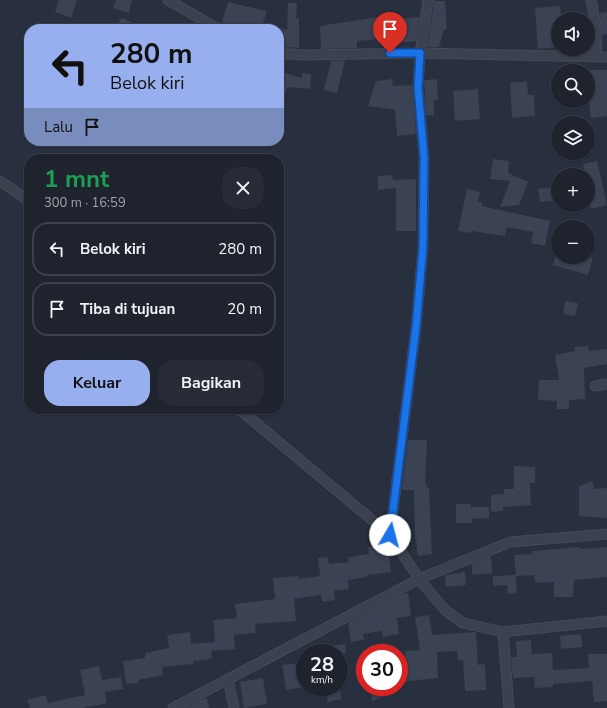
<!DOCTYPE html>
<html lang="id">
<head>
<meta charset="utf-8">
<style>
	body { margin:0; font-family:"Nunito Sans",sans-serif; background:#262b36; color:#f1f3f6; height:100vh; display:flex; flex-direction:column; font-size:15px; white-space:nowrap }
	* { box-sizing:border-box; margin:0 }
	p { font-size:13px; color:#a1a4aa }
	.icon { flex:none; width:22px; height:22px; fill:none; stroke:currentColor; stroke-width:2; stroke-linecap:round; stroke-linejoin:round }
	.map { position:relative; flex:1; overflow:hidden }
	.sheet { position:absolute; left:24px; top:154px; width:260px; height:260px; display:flex; flex-direction:column; background:#1e232e; border-radius:16px; box-shadow:0 1px 3px #0004,0 0 0 1px #3c404a }
	.sheet>* { flex:none }
	.banner { position:absolute; left:24px; top:24px; width:260px; height:122px; border-radius:16px; box-shadow:0 1px 3px #0004,0 0 0 1px #3c404a; background:#97afee; color:#111; overflow:hidden }
	.buttons { position:absolute; left:551px; top:12px; display:grid; gap:8px }
	.buttons a { display:grid; place-items:center; width:44px; height:44px; border-radius:50%; background:#1e232e; box-shadow:0 1px 3px #0004,0 0 0 1px #3c404a; font-size:20px }
	.speed { position:absolute; left:296px; top:644px; display:flex; gap:8px; font-size:20px; font-weight:700; text-align:center }
	.speed>* { display:grid; place-content:center; width:52px; height:52px; border-radius:50%; background:#1e232e; box-shadow:0 1px 3px #0004,0 0 0 1px #3c404a; line-height:1 }
	.speed small { font-size:10px; font-weight:400 }
	.speed .limit { border:6px solid #d22; background:#fff; color:#111 }
	.pin { position:absolute; display:grid; place-items:center; width:34px; height:34px; color:#fff; margin:-41px -17px; border-radius:50% 50% 50% 0; rotate:-45deg; box-shadow:0 0 4px #0007 }
	.pin .icon { rotate:45deg }
	.me { position:absolute; width:44px; margin:-22px; rotate:8deg; stroke-linejoin:round; filter:drop-shadow(0 0 3px #0008) }
	.turn { display:flex; align-items:center; gap:14px; height:84px; padding:0 20px; font-size:18px }
	.turn .icon { width:52px; height:52px; stroke-width:2.5 }
	.turn b { display:block; font-size:28px; line-height:34px }
	.then { display:flex; align-items:center; height:38px; padding:0 20px; background:#0003; gap:8px; font-size:15px }
	.round { display:grid; place-items:center; flex:none; width:42px; height:42px; border-radius:16px; background:#262b36 }
	.summary { display:flex; align-items:center; justify-content:space-between; height:68px; padding:0 20px }
	h1 { font-size:24px; font-weight:700; line-height:30px; color:#1e9e55 }
	.cta { display:flex; gap:8px; margin-top:auto; padding:8px 20px }
	.cta a { flex:1; height:46px; border-radius:16px; background:#97afee; color:#111; font-size:16px; font-weight:700; line-height:46px; text-align:center }
	.cta a+a { background:#262b36; color:#f1f3f6 }
	ul { padding:0; list-style:none }
	li { display:flex; align-items:center; gap:12px; height:54px; margin:0 8px 6px; padding:0 12px; border:2px solid #3c404a; border-radius:16px }
	li div { flex:1 }
	li b { display:block; font-size:15px }
	li em { font-style:normal }
	.map>svg:first-child { display:block }
	.building { fill:#3a4253 }
	.lines { fill:none; stroke-linecap:round; stroke-linejoin:round }
	.street-casing { stroke:#454a57; stroke-width:11 }
	.street { stroke:#3b414e; stroke-width:9 }
	.route-casing { stroke:#114b97; stroke-width:10 }
	.route { stroke:#1a73e8; stroke-width:7 }
</style>
</head>
<body>
<div class="map">
<svg width="607" height="708" viewBox="0 0 607 708">
	<rect width="100%" height="100%" fill="#282f3e"/>
	<path class="building" d="M 59,0 L 77,0 L 71,18 L 55,12 Z
		M 116,0 L 132,0 L 129,13 L 113,8 Z
		M 434,1 L 445,1 L 447,29 L 444,30 L 439,47 L 427,47 Z
		M 228,2 L 267,11 L 261,29 L 248,29 L 222,22 Z
		M 288,3 L 297,3 L 296,18 L 299,18 L 299,48 L 279,47 L 279,27 L 287,30 Z
		M 560,6 L 561,19 L 558,19 L 558,47 L 538,49 L 535,8 Z
		M 607,12 L 607,34 L 602,35 L 602,36 L 600,13 Z
		M 588,16 L 590,38 L 588,38 Z
		M 122,17 L 142,29 L 115,29 Z
		M 377,17 L 377,24 L 395,23 L 394,19 L 419,17 L 416,41 L 396,43 L 396,39 L 381,39 L 357,41 L 357,48 L 321,49 L 320,26 Z
		M 345,60 L 337,93 L 324,90 L 331,61 Z
		M 588,70 L 607,70 L 607,116 L 591,118 L 588,96 Z
		M 279,71 L 302,78 L 302,73 L 311,74 L 310,89 L 287,87 L 281,107 L 279,107 Z
		M 393,79 L 392,86 L 412,85 L 416,134 L 397,136 L 395,110 L 368,106 L 376,81 Z
		M 437,79 L 438,100 L 434,101 L 434,116 L 426,115 L 424,80 Z
		M 527,81 L 528,95 L 534,95 L 535,116 L 512,118 L 510,83 Z
		M 478,89 L 480,119 L 455,121 L 453,91 Z
		M 493,159 L 509,161 L 508,173 L 528,182 L 519,205 L 500,207 L 510,181 L 490,179 Z
		M 597,161 L 607,205 L 591,209 L 588,192 L 588,175 L 585,175 L 583,164 Z
		M 392,175 L 393,180 L 416,179 L 416,231 L 396,231 L 396,188 L 378,190 L 378,176 Z
		M 552,187 L 553,201 L 540,202 L 538,189 Z
		M 467,189 L 480,192 L 478,201 L 482,203 L 482,206 L 550,221 L 545,246 L 531,243 L 533,232 L 507,227 L 505,236 L 472,231 L 471,233 L 458,231 Z
		M 555,257 L 588,257 L 593,258 L 588,275 L 553,265 Z
		M 565,301 L 578,303 L 575,316 L 563,314 Z
		M 588,346 L 589,351 L 607,349 L 607,364 L 584,368 L 585,399 L 569,400 L 569,409 L 557,409 L 557,401 L 538,400 L 539,380 L 559,380 L 555,355 L 575,351 L 574,347 Z
		M 408,440 L 427,440 L 425,483 L 429,489 L 432,554 L 418,556 L 416,539 L 415,539 L 414,490 L 402,490 Z
		M 514,466 L 535,467 L 535,483 L 530,483 L 531,505 L 503,507 L 503,511 L 491,512 L 491,495 L 504,494 L 504,489 L 514,489 Z
		M 593,481 L 594,489 L 607,488 L 607,518 L 579,516 L 579,486 Z
		M 456,504 L 471,504 L 471,507 L 489,507 L 489,518 L 472,519 L 472,523 L 456,523 Z
		M 388,544 L 391,572 L 367,575 L 367,577 L 348,580 L 349,589 L 334,591 L 335,600 L 322,602 L 321,595 L 294,599 L 296,621 L 255,624 L 256,633 L 234,635 L 235,649 L 211,651 L 212,659 L 193,661 L 193,664 L 162,667 L 163,675 L 138,680 L 138,683 L 126,684 L 123,661 L 145,658 L 145,653 L 169,648 L 167,635 L 190,632 L 191,644 L 215,642 L 213,620 L 237,618 L 235,604 L 275,599 L 273,578 L 298,576 L 298,579 L 320,576 L 318,558 L 328,557 L 329,564 L 349,562 L 348,557 L 369,554 L 368,547 Z
		M 579,547 L 580,549 L 607,547 L 607,577 L 574,580 L 573,597 L 554,597 L 554,582 L 535,583 L 534,575 L 516,576 L 517,593 L 508,594 L 507,585 L 493,586 L 493,576 L 516,575 L 514,555 L 533,554 L 532,551 Z
		M 491,556 L 492,573 L 472,575 L 472,564 Z
		M 465,572 L 466,585 L 446,587 L 445,575 Z
		M 404,593 L 408,593 L 411,616 L 397,618 L 399,634 L 383,637 L 382,631 L 363,634 L 364,640 L 351,642 L 348,623 Z
		M 429,615 L 432,635 L 476,632 L 478,665 L 485,664 L 486,690 L 465,691 L 463,660 L 458,661 L 457,651 L 437,652 L 438,678 L 399,682 L 399,662 L 406,662 L 405,651 L 420,650 L 415,617 Z
		M 581,634 L 582,647 L 561,649 L 560,636 Z
		M 531,640 L 532,654 L 552,653 L 553,670 L 589,668 L 588,654 L 607,654 L 607,701 L 594,702 L 592,681 L 553,684 L 553,687 L 535,688 L 534,677 L 513,678 L 511,657 L 517,657 L 516,641 Z
		M 345,644 L 346,653 L 320,653 L 319,648 Z
		M 305,662 L 305,687 L 286,690 L 282,665 Z
		M 99,666 L 102,680 L 121,677 L 123,689 L 105,692 L 107,703 L 83,708 L 30,708 L 27,700 L 46,695 L 48,703 L 85,695 L 80,670 Z
		M 263,678 L 267,704 L 244,708 L 240,682 Z
		M 325,687 L 340,687 L 341,699 L 328,702 Z
		M 376,687 L 382,687 L 384,697 L 372,701 L 371,689 Z
		M 207,698 L 209,708 L 186,708 L 203,699 Z"/>
	<g class="lines">
		<g class="street-casing">
			<path id="street" d="M 168,0 L 218,29
				M 428,0 L 420,53 L 418,88 L 424,157 L 423,247 L 416,327 L 390,535 L 419,579 L 445,610 L 463,623 L 503,632 L 607,621
				M 591,0 L 596,26 L 597,57
				M 279,53 L 303,55 L 420,53 L 607,57
				M 0,181 L 29,201
				M 595,386 L 607,384
				M 239,409 L 390,535
				M 503,632 L 509,708
				M 228,679 L 234,708
				M 173,708 L 419,579 L 510,542 L 607,534"/>
		</g>
		<use href="#street" class="street"/>
	</g>
	<g class="lines">
		<g class="route-casing">
			<path id="route" d="M 390,535 L 416,327 L 423,247 L 424,157 L 418,88 L 420,53 L 390,53"/>
		</g>
		<use href="#route" class="route"/>
	</g>
</svg>
<div class="buttons">
<a><svg class="icon" aria-label="sound" viewBox="0 0 24 24"><path d="M4 9h4l5-4v14l-5-4H4zM17 9q2 3 0 6"/></svg></a>
<a><svg class="icon" aria-label="search" viewBox="0 0 24 24"><circle cx="10" cy="10" r="6"/><path d="M15 15l6 6"/></svg></a>
<a><svg class="icon" aria-label="layers" viewBox="0 0 24 24"><path d="M12 4l9 5-9 5-9-5zM3 14l9 5 9-5"/></svg></a>
<a>+</a>
<a>−</a>
</div>
<div class="speed"><div>28<small>km/h</small></div><div class="limit">30</div></div>
<div class="pin" style="left:390px;top:53px;background:#d93025"><svg class="icon" aria-label="arrive" viewBox="0 0 24 24"><path d="M6 21V4h12l-3 4 3 4H6"/></svg></div>
<svg class="me" style="left:390px;top:535px" viewBox="-20 -20 40 40"><circle r="19" fill="#fff"/><path d="M0-13L10 11 0 6-10 11z" fill="#1a73e8"/></svg>
<div class="banner">
<div class="turn"><svg class="icon" aria-label="left" viewBox="0 0 24 24"><path d="M17 20v-9H6M10 6l-5 5 5 5"/></svg><div><b>280 m</b>Belok kiri</div></div>
<div class="then">Lalu<svg class="icon" aria-label="arrive" viewBox="0 0 24 24"><path d="M6 21V4h12l-3 4 3 4H6"/></svg></div>
</div>
<section class="sheet">
<div class="summary"><div><h1>1 mnt</h1><p>300 m · 16:59</p></div><a class="round"><svg class="icon" aria-label="close" viewBox="0 0 24 24"><path d="M6 6l12 12M18 6L6 18"/></svg></a></div>
<ul>
<li><svg class="icon" aria-label="left" viewBox="0 0 24 24"><path d="M17 20v-9H6M10 6l-5 5 5 5"/></svg><div><b>Belok kiri</b></div><em>280 m</em></li>
<li><svg class="icon" aria-label="arrive" viewBox="0 0 24 24"><path d="M6 21V4h12l-3 4 3 4H6"/></svg><div><b>Tiba di tujuan</b></div><em>20 m</em></li>
</ul>
<div class="cta"><a>Keluar</a><a>Bagikan</a></div>
</section>
</div>
</body>
</html>
